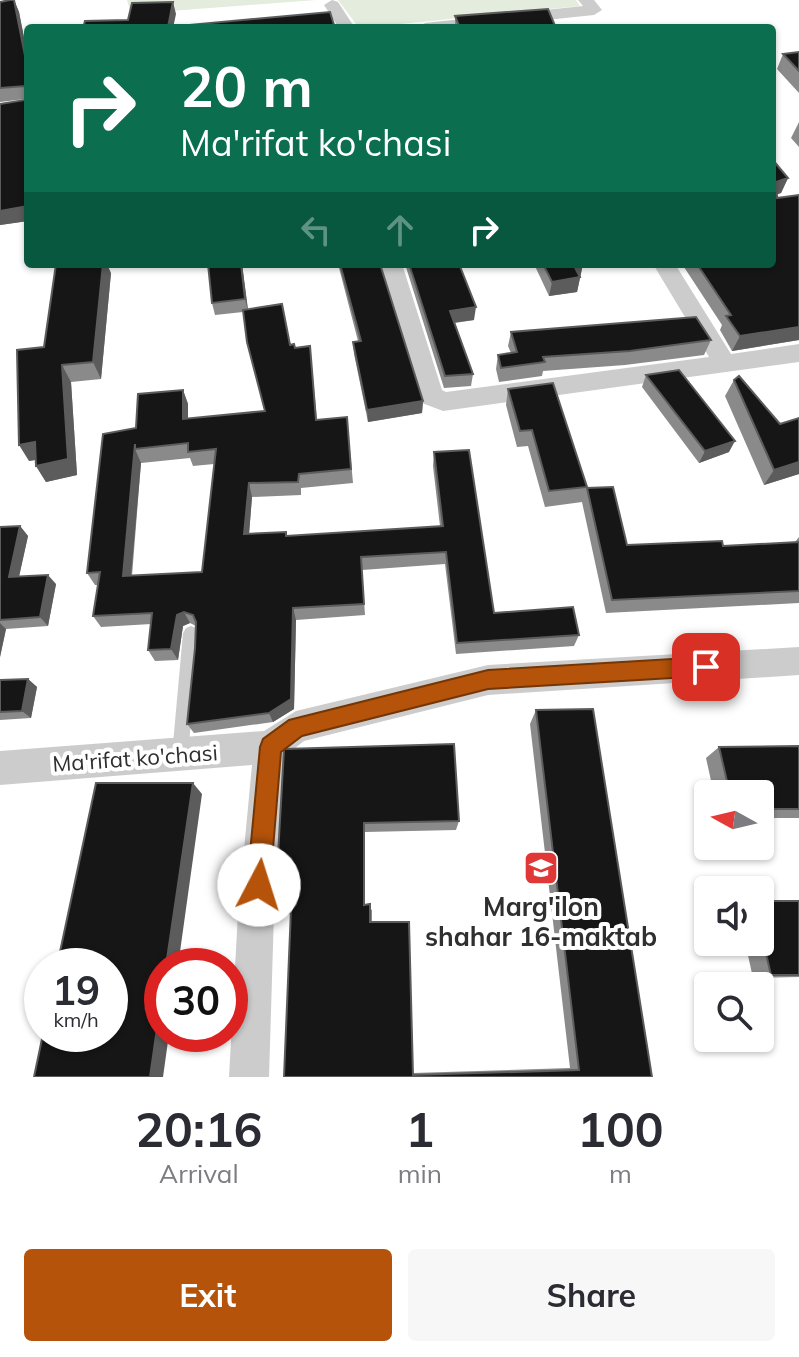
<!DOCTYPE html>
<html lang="en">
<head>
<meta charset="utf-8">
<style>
	body { margin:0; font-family:Mulish,sans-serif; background:#f7f7f7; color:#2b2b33; height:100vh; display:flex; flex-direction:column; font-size:30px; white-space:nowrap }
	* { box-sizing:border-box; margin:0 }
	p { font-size:26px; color:#7c7c81 }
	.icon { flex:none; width:44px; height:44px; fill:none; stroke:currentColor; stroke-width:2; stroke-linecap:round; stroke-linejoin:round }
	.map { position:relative; height:1077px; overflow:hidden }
	.details { display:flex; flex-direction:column; background:#fff; flex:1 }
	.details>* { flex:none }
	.banner { position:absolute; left:24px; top:24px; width:752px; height:244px; border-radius:8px; box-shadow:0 2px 6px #0004; background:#0b6e4f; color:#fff; overflow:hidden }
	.needle { width:52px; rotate:278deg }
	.controls { position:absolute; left:694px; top:780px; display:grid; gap:16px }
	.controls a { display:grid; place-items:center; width:80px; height:80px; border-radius:8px; background:#fff; box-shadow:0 2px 6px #0004; font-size:40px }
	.speed { position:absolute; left:24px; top:948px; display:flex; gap:16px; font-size:40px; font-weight:700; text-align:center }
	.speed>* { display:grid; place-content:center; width:104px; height:104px; border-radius:50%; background:#fff; box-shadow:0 2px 6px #0004; line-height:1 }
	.speed small { font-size:20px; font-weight:400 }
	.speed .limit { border:12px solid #d22; background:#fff; color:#111 }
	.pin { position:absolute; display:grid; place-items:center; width:68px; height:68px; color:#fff; margin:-34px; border-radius:16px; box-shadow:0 4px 12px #0006 }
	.me { position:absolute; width:88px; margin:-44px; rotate:5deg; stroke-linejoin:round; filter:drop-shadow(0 0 6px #0008) }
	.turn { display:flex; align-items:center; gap:28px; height:168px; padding:0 24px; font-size:36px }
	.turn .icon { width:104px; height:104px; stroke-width:2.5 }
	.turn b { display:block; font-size:56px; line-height:68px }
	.lanes { display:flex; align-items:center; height:76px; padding:0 24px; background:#0003; justify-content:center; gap:40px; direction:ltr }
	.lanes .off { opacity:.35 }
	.eta { display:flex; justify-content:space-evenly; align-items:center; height:136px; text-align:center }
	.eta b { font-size:48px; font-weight:700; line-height:56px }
	.cta { display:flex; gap:16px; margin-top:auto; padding:16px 24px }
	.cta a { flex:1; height:92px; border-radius:8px; background:#b45309; color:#fff; font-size:32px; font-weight:700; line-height:92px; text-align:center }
	.cta a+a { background:#f7f7f7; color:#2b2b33 }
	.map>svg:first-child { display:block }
	.green { fill:#e4ecde }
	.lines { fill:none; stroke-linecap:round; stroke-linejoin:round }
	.service { fill:#ccc; fill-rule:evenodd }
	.minor { fill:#ccc; fill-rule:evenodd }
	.wall { fill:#8a8a8a; fill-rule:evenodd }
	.shaded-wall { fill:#5c5c5c }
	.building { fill:#161616; stroke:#5c5c5c; stroke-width:2; fill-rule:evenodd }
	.route { fill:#b45309; stroke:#753606; stroke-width:2 }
	.labels { text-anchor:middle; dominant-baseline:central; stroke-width:8; stroke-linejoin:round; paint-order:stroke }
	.street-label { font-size:22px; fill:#2f2f2f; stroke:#fff }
	.near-poi-label { font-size:26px; font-weight:bold; fill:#2f2f2f; stroke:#fff }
</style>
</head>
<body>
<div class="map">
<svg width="799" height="1077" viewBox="0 0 799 1077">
	<rect width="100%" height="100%" fill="#fff"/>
	<path class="green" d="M 127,0 L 316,0 L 131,14 Z
		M 338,0 L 576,0 L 580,6 L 359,28 Z"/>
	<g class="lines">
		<path class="service" d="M 191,626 L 196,628 L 199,633 L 188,755 L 186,761 L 180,763 L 174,761 L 172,755 L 183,633 L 186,628 Z"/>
		<path class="minor" d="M 332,0 L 338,2 L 355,28 L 339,28 L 324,5 Z
			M 578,0 L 594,0 L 602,10 L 594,15 L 471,28 L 417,28 L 425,23 L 583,6 Z
			M 380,264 L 402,264 L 442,390 L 446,392 L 709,357 L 653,264 L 675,264 L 731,354 L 799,344 L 799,362 L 443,411 L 422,403 L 419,396 Z
			M 799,647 L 799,675 L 488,695 L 304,741 L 286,755 L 274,913 L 269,1077 L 229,1077 L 238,913 L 252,765 L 0,785 L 0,751 L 264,731 L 296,711 L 488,665 Z"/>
	</g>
	<path class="wall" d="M 14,0 L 19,12 L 28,58 L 28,221 L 0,225 L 25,99 L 0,102 L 0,2 Z
		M 455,16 L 556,28 L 455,28 Z
		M 799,52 L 799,93 L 777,69 L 783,54 Z
		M 799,122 L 799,147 L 791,138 Z
		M 772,159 L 788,178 L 781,193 L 777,194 L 799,340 L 732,351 L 720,330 L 722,325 L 682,264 L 772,264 Z
		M 242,264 L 248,309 L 295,348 L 310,346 L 317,420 L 347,417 L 353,483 L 301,488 L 301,495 L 252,497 L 249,534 L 287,536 L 440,526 L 433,466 L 434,452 L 494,613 L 579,635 L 574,646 L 456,654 L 445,564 L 362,570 L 365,615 L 296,620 L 294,709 L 273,722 L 194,733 L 187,724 L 195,648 L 196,626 L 190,623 L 183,626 L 178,660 L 155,661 L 148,650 L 151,624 L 101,627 L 93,616 L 98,585 L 95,585 L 87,573 L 136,428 L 183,390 L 188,404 L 188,419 L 265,411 L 247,342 L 243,312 L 215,315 L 212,303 ZM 190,458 L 193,466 L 214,464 L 202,572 L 132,576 L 141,463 Z
		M 338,264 L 380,264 L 423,401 L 422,413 L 368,422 L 354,354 L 353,342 L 358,341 Z
		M 405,264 L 459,264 L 474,320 L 455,323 L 473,374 L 471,386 L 444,388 Z
		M 534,264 L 583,264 L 577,292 L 549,296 Z
		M 111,273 L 101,379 L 71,382 L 77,475 L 46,482 L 36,466 L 36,460 L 29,461 L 44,347 Z
		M 511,332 L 711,340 L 704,355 L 625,365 L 543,371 L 542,376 L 499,382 L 496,369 L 498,355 L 511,353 L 508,346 Z
		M 646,375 L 729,452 L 699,463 L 642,387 Z
		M 734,380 L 780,424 L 799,418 L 799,474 L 764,485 L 725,396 Z
		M 508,389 L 587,487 L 627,545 L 723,546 L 795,542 L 799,537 L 799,603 L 606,613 L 582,502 L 545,507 L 528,446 L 517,447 L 506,405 Z
		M 20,526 L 28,536 L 19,576 L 56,584 L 48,626 L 6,629 L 0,657 L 0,527 Z
		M 28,679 L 37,687 L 31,718 L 0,720 L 0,680 Z
		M 536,710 L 652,1077 L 284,1077 L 291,914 L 281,915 L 275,909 L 284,749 L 459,821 L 456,830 L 365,832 L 365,905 L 372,910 L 372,922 L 413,1073 L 570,1068 L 530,724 Z
		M 799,746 L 799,818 L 760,818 L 760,794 L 714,794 L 706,758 L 719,747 Z
		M 760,901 L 799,901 L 799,977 L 753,978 L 745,942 L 760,942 Z"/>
	<path class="shaded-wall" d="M 14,0 L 19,12 L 28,58 L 28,71 Z
		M 173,2 L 176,14 L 173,28 L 168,28 Z
		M 788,178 L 781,193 L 772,196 L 776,182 Z
		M 28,206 L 28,221 L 0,225 L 0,211 Z
		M 103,264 L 107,264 L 111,273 L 101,379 L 93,362 Z
		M 241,264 L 242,264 L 248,311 L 245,299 Z
		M 573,264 L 583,264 L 577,292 L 549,296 L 552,282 Z
		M 476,307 L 474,320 L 450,323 L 450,311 Z
		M 799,327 L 799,340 L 732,351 L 740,336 Z
		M 62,365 L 71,382 L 77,475 L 46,482 L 36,466 Z
		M 183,390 L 188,404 L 188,434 L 183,419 Z
		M 423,401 L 422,413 L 368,422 L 367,410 Z
		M 735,441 L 729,452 L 699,463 L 705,451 Z
		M 35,442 L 45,458 L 29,461 L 19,445 Z
		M 135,449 L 141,463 L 130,588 L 123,576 Z
		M 799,462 L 799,474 L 764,485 L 774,470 Z
		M 249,483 L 252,497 L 248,547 L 244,534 Z
		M 20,526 L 28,536 L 17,586 L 9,577 Z
		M 48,575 L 56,584 L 48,626 L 40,617 Z
		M 293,608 L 296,620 L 294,709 L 273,722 L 269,713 Z
		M 184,612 L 190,623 L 183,626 L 178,660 L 171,649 L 177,615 Z
		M 0,623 L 6,629 L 0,657 Z
		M 28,679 L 37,687 L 31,718 L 22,711 Z
		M 193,783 L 202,794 L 178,966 L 166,966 Z
		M 364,823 L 365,832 L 365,910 L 364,905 Z
		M 162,994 L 162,1034 L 169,1034 L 163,1077 L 150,1077 Z"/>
	<path class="building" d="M 10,0 L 14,0 L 28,71 L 28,206 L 0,211 L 0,104 L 25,100 L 25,86 L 0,88 L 0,2 Z
		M 173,2 L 168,27 L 330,12 L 335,28 L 83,28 L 85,21 L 128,20 L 132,3 Z
		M 548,9 L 556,28 L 460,28 L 455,16 Z
		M 799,52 L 799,71 L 783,54 Z
		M 772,159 L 788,178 L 776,182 L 777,198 L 799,195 L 799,327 L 740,336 L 726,316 L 731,315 L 697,264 L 772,264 Z
		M 56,264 L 103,264 L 93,362 L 62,365 L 68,459 L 36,466 L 35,442 L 19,445 L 17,350 L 44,347 Z
		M 208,264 L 241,264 L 245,299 L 212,303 Z
		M 340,264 L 380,264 L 423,401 L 367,410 L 353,342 L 361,341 Z
		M 409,264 L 459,264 L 476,307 L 450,311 L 473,374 L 445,376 Z
		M 543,264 L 575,264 L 573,264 L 580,277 L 552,282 Z
		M 282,304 L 290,345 L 294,344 L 295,348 L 310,346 L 316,420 L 347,417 L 351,469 L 299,474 L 298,482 L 249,483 L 244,534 L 286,532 L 286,536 L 443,526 L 434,452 L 469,450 L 494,613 L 573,607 L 579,635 L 457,643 L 446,552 L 361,557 L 364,604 L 293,608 L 291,699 L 269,713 L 187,724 L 195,648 L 196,622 L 193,615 L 184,612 L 177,615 L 171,649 L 148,650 L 152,613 L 93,616 L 100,572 L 87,573 L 103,434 L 136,428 L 138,394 L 183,390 L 183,419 L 265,411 L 247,342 L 243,310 ZM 188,443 L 188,452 L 216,449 L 202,572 L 123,576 L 135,444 L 135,449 Z
		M 696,317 L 711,340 L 630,351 L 543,357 L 545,362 L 501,368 L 498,355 L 517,352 L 511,332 Z
		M 679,370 L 735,441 L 705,451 L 646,375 Z
		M 739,376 L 780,424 L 799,418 L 799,462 L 774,470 L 734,380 Z
		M 553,383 L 587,487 L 549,491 L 532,430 L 520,431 L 508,389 Z
		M 613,487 L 627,545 L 722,541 L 723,546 L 799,542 L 799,591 L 612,600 L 587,488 Z
		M 20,526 L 9,577 L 48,575 L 40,617 L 0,620 L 0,527 Z
		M 28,679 L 22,711 L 0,712 L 0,680 Z
		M 593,709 L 652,1077 L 284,1077 L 291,909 L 275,909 L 284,749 L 454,744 L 459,821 L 364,823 L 364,905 L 370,904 L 370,922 L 409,922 L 413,1075 L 579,1070 L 536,710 Z
		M 799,746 L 799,809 L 760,809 L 760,794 L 730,794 L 719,747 Z
		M 96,783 L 193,783 L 166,966 L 162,966 L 162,994 L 150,1077 L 34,1077 L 43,1034 L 110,1034 L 110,966 L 57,966 Z
		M 760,901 L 799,901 L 799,975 L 771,975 L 760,928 Z"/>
	<path class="route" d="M 706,657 L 713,660 L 716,667 L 713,673 L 706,676 L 488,689 L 302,736 L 281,752 L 270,885 L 267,893 L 259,897 L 250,893 L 247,885 L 260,747 L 263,739 L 289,720 L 488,670 Z"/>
	<defs>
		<g id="school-square" transform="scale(1.8)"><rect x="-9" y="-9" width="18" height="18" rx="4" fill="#e03837" stroke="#fff"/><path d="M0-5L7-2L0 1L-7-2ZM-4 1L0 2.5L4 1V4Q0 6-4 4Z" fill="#fff"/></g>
	</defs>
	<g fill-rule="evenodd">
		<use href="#school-square" x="541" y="868"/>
	</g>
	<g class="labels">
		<g class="street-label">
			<text transform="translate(135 758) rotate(-4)">Ma'rifat ko'chasi</text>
		</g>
		<g class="near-poi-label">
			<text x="541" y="906">Marg'ilon<tspan x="541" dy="30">shahar 16-maktab</tspan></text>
		</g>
	</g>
</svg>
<div class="controls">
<a><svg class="needle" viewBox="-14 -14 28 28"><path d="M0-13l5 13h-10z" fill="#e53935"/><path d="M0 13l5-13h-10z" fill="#7c7c81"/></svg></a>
<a><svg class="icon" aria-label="sound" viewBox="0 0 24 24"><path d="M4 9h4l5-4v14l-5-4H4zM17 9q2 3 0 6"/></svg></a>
<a><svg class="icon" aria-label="search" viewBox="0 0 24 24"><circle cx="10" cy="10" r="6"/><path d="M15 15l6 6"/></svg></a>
</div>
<div class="speed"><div>19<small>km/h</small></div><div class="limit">30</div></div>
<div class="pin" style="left:706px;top:667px;background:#d93025"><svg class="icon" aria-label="arrive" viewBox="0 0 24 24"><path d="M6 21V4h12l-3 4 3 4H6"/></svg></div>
<svg class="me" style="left:259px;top:885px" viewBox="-20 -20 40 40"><circle r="19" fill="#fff"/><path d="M0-13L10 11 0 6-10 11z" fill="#b45309"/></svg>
<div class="banner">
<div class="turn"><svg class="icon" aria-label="right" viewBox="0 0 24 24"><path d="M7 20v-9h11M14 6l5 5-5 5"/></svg><div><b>20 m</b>Ma'rifat ko'chasi</div></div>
<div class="lanes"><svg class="icon off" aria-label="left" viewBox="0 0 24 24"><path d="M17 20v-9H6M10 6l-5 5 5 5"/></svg><svg class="icon off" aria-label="ahead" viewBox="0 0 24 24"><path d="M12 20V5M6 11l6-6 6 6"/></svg><svg class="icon" aria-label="right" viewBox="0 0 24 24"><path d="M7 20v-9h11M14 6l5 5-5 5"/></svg></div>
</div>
</div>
<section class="details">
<div class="eta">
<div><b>20:16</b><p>Arrival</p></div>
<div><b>1</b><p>min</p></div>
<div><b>100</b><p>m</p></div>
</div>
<div class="cta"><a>Exit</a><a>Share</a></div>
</section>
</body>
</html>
